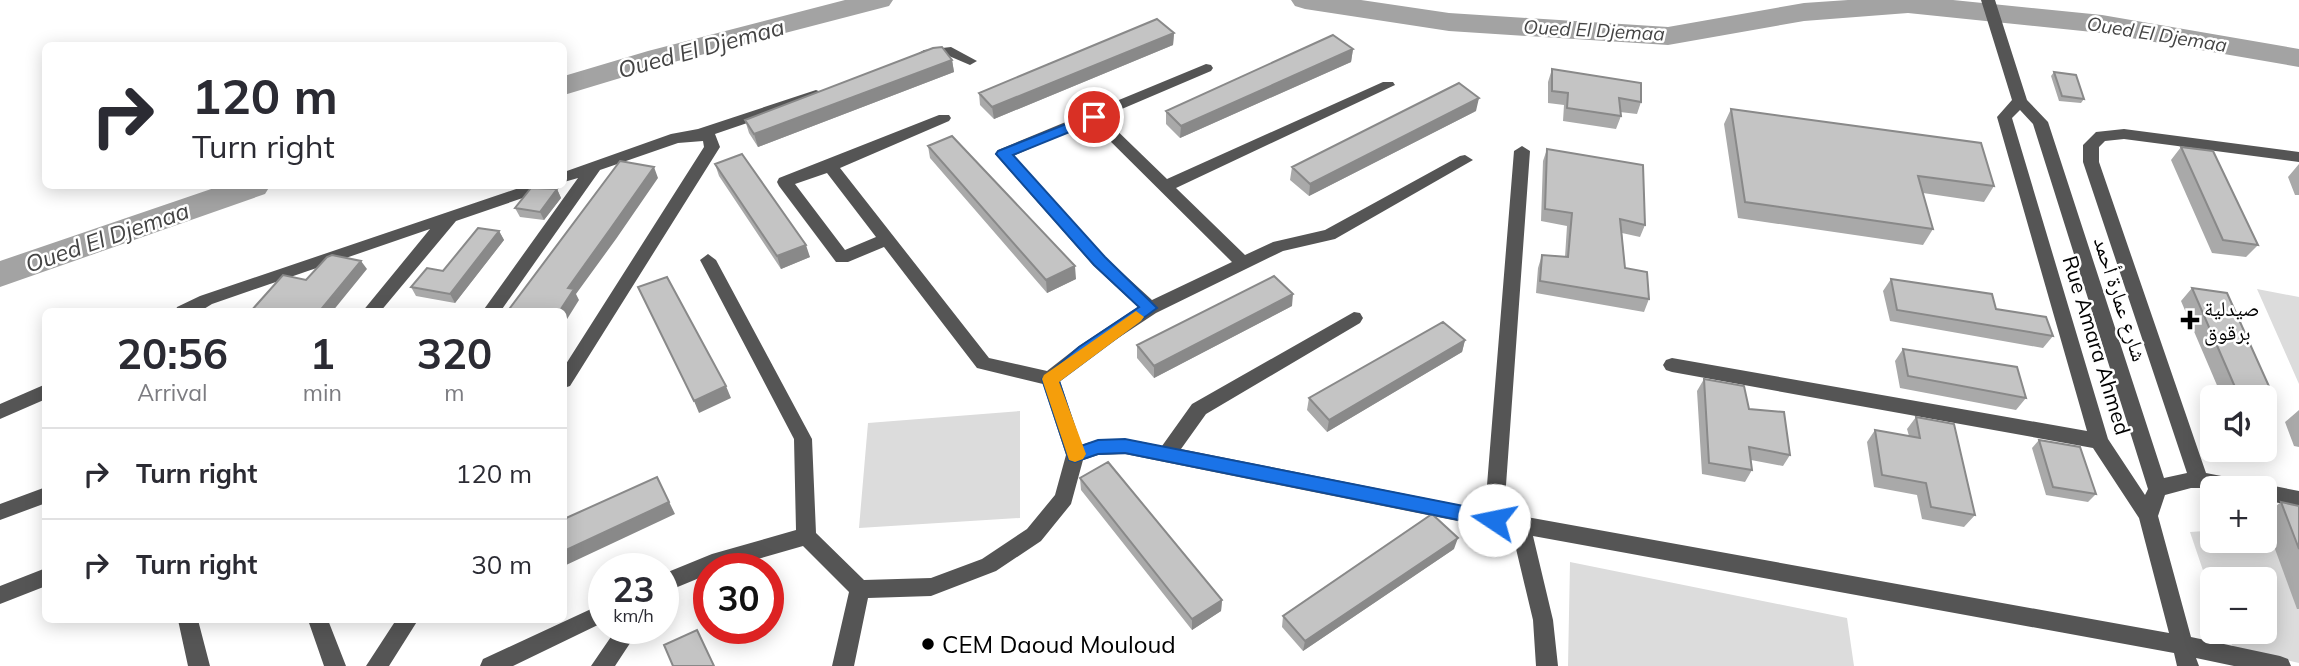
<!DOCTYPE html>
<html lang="en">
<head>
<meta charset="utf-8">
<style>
	body { margin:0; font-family:Mulish,"Noto Naskh Arabic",sans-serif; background:#f2f2f3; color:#2b2b33; height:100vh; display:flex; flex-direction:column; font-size:26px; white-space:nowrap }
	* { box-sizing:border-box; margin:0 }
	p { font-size:23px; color:#7c7c81 }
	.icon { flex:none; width:38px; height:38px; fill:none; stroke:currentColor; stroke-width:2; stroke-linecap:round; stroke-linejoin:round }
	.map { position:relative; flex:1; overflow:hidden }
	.panel { position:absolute; left:42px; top:308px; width:525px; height:315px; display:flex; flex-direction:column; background:#fff; border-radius:10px; box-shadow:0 4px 18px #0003 }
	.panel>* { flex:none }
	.hud { position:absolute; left:42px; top:42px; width:525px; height:147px; border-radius:10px; box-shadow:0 4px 18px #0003; background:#fff; color:#2b2b33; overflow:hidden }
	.controls { position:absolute; left:2200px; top:385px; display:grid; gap:14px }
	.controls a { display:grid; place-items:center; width:77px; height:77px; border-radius:10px; background:#fff; box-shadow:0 4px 18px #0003; font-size:35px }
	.speed { position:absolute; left:588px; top:553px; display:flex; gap:14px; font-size:35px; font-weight:700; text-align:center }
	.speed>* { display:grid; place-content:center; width:91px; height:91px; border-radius:50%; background:#fff; box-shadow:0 4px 18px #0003; line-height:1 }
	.speed small { font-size:18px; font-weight:400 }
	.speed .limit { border:10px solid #d22; background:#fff; color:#111 }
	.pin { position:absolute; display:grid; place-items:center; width:60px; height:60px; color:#fff; margin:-30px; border:4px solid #fff; border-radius:50%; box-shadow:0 2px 7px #0007 }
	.me { position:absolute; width:77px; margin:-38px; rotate:281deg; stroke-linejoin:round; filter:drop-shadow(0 0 5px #0008) }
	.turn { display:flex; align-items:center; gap:24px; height:147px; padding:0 35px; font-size:32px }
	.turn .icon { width:91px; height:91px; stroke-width:2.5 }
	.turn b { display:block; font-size:49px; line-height:60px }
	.eta { display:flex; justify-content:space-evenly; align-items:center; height:119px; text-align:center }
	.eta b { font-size:42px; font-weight:700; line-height:49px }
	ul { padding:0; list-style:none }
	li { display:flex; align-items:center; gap:21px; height:91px; padding:0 35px; border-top:2px solid #e1e1e2 }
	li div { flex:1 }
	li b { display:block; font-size:26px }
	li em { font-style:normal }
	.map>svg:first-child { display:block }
	.green { fill:#dcdcdc }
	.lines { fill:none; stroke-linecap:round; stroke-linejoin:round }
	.river { fill:#a3a3a3; fill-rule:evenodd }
	.minor { fill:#555; fill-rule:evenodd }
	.wall { fill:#a9a9a9 }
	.shaded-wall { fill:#898989 }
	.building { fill:#c4c4c4; stroke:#898989; stroke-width:2 }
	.route { fill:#1a73e8; stroke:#114b97; stroke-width:2 }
	.slow { fill:#f59e0b }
	.poi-dot { fill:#000; stroke:#fff; stroke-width:2.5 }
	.labels { text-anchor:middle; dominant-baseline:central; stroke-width:5; stroke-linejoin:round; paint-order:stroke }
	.far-water-label { font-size:19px; font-style:italic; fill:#444; stroke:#fff }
	.street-label { font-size:21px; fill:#000; stroke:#fff }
	.poi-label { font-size:21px; fill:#000; stroke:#fff; text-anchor:start }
	.water-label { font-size:23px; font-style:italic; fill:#444; stroke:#fff }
	.near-poi-label { font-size:24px; fill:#000; stroke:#fff; text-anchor:start }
</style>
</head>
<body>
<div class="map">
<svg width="2299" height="666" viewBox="0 0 2299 666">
	<rect width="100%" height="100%" fill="#fff"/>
	<path class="green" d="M 2257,289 L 2299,297 L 2299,384 Z
		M 1020,411 L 1020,518 L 859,528 L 868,423 Z
		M 2212,506 L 2212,541 L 2264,541 L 2265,515 L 2299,523 L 2299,663 L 2234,648 L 2224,632 L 2264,632 L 2264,579 L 2212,579 L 2212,597 L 2190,532 L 2205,531 L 2204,509 Z
		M 1570,562 L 1847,618 L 1854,666 L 1568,666 Z"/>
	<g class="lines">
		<path class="river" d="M 845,0 L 893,0 L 889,6 L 670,63 L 564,95 L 564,76 L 648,51 Z
			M 1291,0 L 1361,0 L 1449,13 L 1668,27 L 1804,3 L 1848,0 L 1953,0 L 2102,15 L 2299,49 L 2299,67 L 2102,33 L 1908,13 L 1804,21 L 1668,45 L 1449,31 L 1305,9 L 1295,6 Z
			M 220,186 L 270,186 L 265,194 L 0,287 L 0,261 Z"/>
		<path class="minor" d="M 1981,0 L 1995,0 L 2027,100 L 2048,122 L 2164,478 L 2187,473 L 2083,162 L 2083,145 L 2096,132 L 2124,129 L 2299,152 L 2299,162 L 2124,139 L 2105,141 L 2099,147 L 2099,162 L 2206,473 L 2252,482 L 2255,488 L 2191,488 L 2165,495 L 2158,516 L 2191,637 L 2280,656 L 2288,659 L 2291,666 L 2234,666 L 2196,658 L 2199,666 L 2177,666 L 2174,653 L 1533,536 L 1553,620 L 1558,666 L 1536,666 L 1533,620 L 1512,532 L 1125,454 L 1098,455 L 1083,460 L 1071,504 L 1041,541 L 996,571 L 931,596 L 868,598 L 854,666 L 832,666 L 849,592 L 803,546 L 723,569 L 709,569 L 709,574 L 663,593 L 663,574 L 712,554 L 796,530 L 794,439 L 700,260 L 708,254 L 716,260 L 812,439 L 816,533 L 864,580 L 931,578 L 982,559 L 1027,529 L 1055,495 L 1066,455 L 1043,384 L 977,368 L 884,247 L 848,262 L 836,262 L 779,186 L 777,182 L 779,178 L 939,115 L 949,115 L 951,118 L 949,121 L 840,168 L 989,358 L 1047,371 L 1079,346 L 1138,307 L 1093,265 L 995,154 L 998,150 L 1206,64 L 1211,65 L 1213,68 L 1211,71 L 1103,117 L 1167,179 L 1383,82 L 1393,82 L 1395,85 L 1176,188 L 1245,255 L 1273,242 L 1325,230 L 1460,156 L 1465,155 L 1473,160 L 1335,239 L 1283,251 L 1156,313 L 1091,356 L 1060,381 L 1081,445 C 1109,435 1134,440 1162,446 L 1192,404 L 1354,312 L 1360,313 L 1363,318 L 1360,323 L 1206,414 L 1181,449 L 1485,510 L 1514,151 L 1522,146 L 1530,151 L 1504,513 L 2169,633 L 2139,518 L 2093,448 L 1672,372 L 1666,370 L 1663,365 L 1666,360 L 1672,358 L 2087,431 L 1997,117 L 2012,100 ZM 2020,110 L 2033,124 L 2148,489 L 2145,495 L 2108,439 L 2012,118 ZM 1091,122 L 1232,262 L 1152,300 L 1105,257 L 1013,156 ZM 827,173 L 876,237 L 845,250 L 795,184 Z
			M 951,47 L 977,61 L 970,65 L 949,56 L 924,58 L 917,54 L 924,50 Z
			M 816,90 L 821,92 L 823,95 L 821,98 L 715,134 L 720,147 L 570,386 L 564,388 L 564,367 L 704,147 L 703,141 L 678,143 L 600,170 L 500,312 L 482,312 L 578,178 L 564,182 L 564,172 L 671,134 L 698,129 Z
			M 525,186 L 548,186 L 546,190 L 456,221 L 380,312 L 362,312 L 430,229 L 212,304 L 199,312 L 175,312 L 177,307 L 200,296 Z
			M 46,384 L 46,399 L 0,419 L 0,404 Z
			M 2264,484 L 2299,491 L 2299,507 L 2264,500 L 2264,488 L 2256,488 Z
			M 46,487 L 46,503 L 0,520 L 0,504 Z
			M 46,568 L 46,586 L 0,604 L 0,586 Z
			M 604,603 L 604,622 L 513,666 L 480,666 L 483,659 Z
			M 178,620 L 198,620 L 210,666 L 188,666 Z
			M 308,620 L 328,620 L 346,666 L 324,666 Z
			M 396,620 L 418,620 L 389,666 L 366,666 Z
			M 617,628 L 640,628 L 615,666 L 591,666 Z"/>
	</g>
	<path class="wall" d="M 1174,33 L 1173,45 L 994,119 L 980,105 L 979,93 Z
		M 1353,49 L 1351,62 L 1180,138 L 1166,124 L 1166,111 Z
		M 952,60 L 954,72 L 758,147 L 749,133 L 745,120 Z
		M 1552,69 L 1641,102 L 1637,114 L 1620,112 L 1621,116 L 1616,129 L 1563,121 L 1564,105 L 1548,103 L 1548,82 Z
		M 2054,72 L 2084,99 L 2081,103 L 2059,101 L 2051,76 Z
		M 1731,109 L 1994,186 L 1984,202 L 1923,193 L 1933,229 L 1923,245 L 1738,218 L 1724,124 Z
		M 1476,111 L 1309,196 L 1290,180 L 1292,167 Z
		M 928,146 L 1076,279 L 1047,293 L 930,158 Z
		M 2181,147 L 2258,245 L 2246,257 L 2212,253 L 2171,160 Z
		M 1547,149 L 1645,225 L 1640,237 L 1622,233 L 1625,268 L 1649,299 L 1644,312 L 1536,293 L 1538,268 L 1542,255 L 1565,257 L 1567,226 L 1541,221 L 1543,161 Z
		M 715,164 L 810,257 L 781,269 L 719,176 Z
		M 2299,164 L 2299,195 L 2295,195 L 2288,177 Z
		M 557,189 L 561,198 L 544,220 L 520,217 L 515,208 Z
		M 499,231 L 504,240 L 455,303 L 416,296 L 411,287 L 443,271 Z
		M 1891,279 L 1996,309 L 2053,336 L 2043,348 L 1890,321 L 1883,291 Z
		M 2192,288 L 2272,393 L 2264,400 L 2264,397 L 2222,397 L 2181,301 Z
		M 1292,306 L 1154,378 L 1137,358 L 1137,345 Z
		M 1465,340 L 1462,352 L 1327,432 L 1307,410 L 1309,398 Z
		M 1903,349 L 2026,398 L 2016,410 L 1900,388 L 1895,361 Z
		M 1704,379 L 1749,409 L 1790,455 L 1783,466 L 1751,460 L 1752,470 L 1745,482 L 1702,474 L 1697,391 Z
		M 2299,410 L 2299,447 L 2294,446 L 2285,422 Z
		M 1916,417 L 1975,515 L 1964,527 L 1922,519 L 1917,495 L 1874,487 L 1867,442 L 1875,430 L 1909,436 L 1907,429 Z
		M 2039,440 L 2096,494 L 2088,502 L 2046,495 L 2032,448 Z
		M 1080,478 L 1222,600 L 1221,611 L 1192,630 L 1081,490 Z
		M 2281,502 L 2299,506 L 2299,609 L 2297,609 L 2264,519 L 2264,516 Z
		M 1454,549 L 1303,651 L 1282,627 L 1283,616 Z"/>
	<path class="shaded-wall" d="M 1174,33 L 1173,45 L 994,119 L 992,107 Z
		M 1353,49 L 1351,62 L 1180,138 L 1181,126 Z
		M 952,60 L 954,72 L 758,147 L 754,134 Z
		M 1479,98 L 1476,111 L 1309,196 L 1310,184 Z
		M 654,167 L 658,178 L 616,239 L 576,294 L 579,300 L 564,324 L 564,312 L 559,312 L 568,288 Z
		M 557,189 L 561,198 L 544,220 L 540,212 Z
		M 499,231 L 504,240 L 455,303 L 450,294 Z
		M 806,245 L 810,257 L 781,269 L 777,256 Z
		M 361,261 L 367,269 L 332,312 L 319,312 Z
		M 1075,266 L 1076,279 L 1047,293 L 1046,280 Z
		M 1293,294 L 1292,306 L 1154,378 L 1154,366 Z
		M 1465,340 L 1462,352 L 1327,432 L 1329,420 Z
		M 726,386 L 731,398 L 699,413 L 694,401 Z
		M 657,477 L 675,514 L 564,566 L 564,551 Z
		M 1458,538 L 1454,549 L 1303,651 L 1305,641 Z
		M 1222,600 L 1221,611 L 1192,630 L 1192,619 Z"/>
	<path class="building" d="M 1157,19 L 1174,33 L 992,107 L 979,93 Z
		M 1333,35 L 1353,49 L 1181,126 L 1166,111 Z
		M 942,47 L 952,60 L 754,134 L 745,120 L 933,48 Z
		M 1552,69 L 1641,83 L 1641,102 L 1619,98 L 1621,116 L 1567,108 L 1568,93 L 1552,91 Z
		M 2054,72 L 2076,75 L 2084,99 L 2062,96 Z
		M 1459,83 L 1479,98 L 1310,184 L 1292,167 Z
		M 1731,109 L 1981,143 L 1994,186 L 1918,176 L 1933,229 L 1745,202 Z
		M 952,136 L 1075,266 L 1046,280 L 928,146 Z
		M 2181,147 L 2213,151 L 2258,245 L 2223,240 Z
		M 1547,149 L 1643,165 L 1645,225 L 1620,219 L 1625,268 L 1647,272 L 1649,299 L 1540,281 L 1542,255 L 1568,257 L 1572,213 L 1545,209 Z
		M 742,154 L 806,245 L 777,256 L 715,164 Z
		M 620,161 L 654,167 L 611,228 L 568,288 L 574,289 L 559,312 L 507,312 Z
		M 531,188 L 557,189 L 540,212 L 515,208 Z
		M 478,228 L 499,231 L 450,294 L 411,287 L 427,268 L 443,271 Z
		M 332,255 L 361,261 L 319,312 L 251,311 L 283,275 L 306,280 L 327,257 Z
		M 1274,276 L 1293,294 L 1154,366 L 1137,345 Z
		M 667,277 L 726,386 L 694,401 L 638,287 Z
		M 1891,279 L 1992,294 L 1996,309 L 2046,317 L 2053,336 L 1897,310 Z
		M 2192,288 L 2227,293 L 2272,393 L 2235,387 Z
		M 1443,322 L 1465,340 L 1329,420 L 1309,398 Z
		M 1903,349 L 2017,367 L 2026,398 L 1908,376 Z
		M 1704,379 L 1744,386 L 1749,409 L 1784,412 L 1790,455 L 1749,447 L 1752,470 L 1709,463 Z
		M 1916,417 L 1954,424 L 1975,515 L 1931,507 L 1926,483 L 1882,475 L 1875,430 L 1920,438 Z
		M 2039,440 L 2080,447 L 2096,494 L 2053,487 Z
		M 1108,462 L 1222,600 L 1192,619 L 1080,478 Z
		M 657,477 L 669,502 L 564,551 L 564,519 Z
		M 2281,502 L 2299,506 L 2299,549 Z
		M 1432,514 L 1458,538 L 1305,641 L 1283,616 Z
		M 697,630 L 714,666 L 673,666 L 664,645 Z"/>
	<path class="route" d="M 1094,113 L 1099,114 L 1099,120 L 1013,155 L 1105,257 L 1157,308 L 1059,381 L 1081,446 L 1098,440 L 1125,439 L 1494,512 L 1501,514 L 1503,520 L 1501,525 L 1494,527 L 1125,453 L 1098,454 L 1075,462 L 1069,460 L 1042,379 L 1079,347 L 1139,307 L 1094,265 L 996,154 L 998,151 Z"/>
	<path class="slow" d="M 1136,311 L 1144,317 L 1141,321 L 1059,382 L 1086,454 L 1083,459 L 1075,462 L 1069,460 L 1042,379 L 1044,375 Z"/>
	<g class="poi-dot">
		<path d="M2186.5 309.5h7v7h7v7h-7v7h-7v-7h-7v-7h7z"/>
		<circle cx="928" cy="644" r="7"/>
	</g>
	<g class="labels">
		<g class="far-water-label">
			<text transform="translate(1594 30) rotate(3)">Oued El Djemaa</text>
			<text transform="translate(2157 34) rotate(9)">Oued El Djemaa</text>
		</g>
		<g class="street-label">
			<text transform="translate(2121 299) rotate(72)">شارع عمارة أحمد</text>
			<text transform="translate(2097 345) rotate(73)">Rue Amara Ahmed</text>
		</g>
		<g class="poi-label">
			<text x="2204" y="308">صيدلية<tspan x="2204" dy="24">برقوق</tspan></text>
		</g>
		<g class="water-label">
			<text transform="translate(701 48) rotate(-15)">Oued El Djemaa</text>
			<text transform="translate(107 237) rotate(-19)">Oued El Djemaa</text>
		</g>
		<g class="near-poi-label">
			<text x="942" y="644">CEM Daoud Mouloud</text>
		</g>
	</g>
</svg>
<div class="controls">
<a><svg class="icon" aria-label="sound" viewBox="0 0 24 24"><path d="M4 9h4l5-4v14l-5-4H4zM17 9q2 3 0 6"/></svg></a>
<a>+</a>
<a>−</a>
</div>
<div class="speed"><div>23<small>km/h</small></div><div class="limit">30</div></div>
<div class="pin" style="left:1094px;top:117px;background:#d93025"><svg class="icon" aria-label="arrive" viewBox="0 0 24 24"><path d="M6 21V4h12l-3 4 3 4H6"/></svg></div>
<svg class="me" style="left:1494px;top:520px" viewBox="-20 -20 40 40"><circle r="19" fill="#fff"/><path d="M0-13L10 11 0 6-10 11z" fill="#1a73e8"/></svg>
<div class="hud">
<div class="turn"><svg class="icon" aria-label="right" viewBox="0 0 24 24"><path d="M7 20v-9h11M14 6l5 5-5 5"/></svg><div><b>120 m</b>Turn right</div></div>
</div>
<section class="panel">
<div class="eta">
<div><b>20:56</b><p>Arrival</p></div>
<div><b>1</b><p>min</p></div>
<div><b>320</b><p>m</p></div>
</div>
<ul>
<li><svg class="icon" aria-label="right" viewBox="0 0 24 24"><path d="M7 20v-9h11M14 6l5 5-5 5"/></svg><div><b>Turn right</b></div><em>120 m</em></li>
<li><svg class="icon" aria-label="right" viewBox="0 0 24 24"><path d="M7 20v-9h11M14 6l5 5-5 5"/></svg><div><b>Turn right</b></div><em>30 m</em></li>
</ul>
</section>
</div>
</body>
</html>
